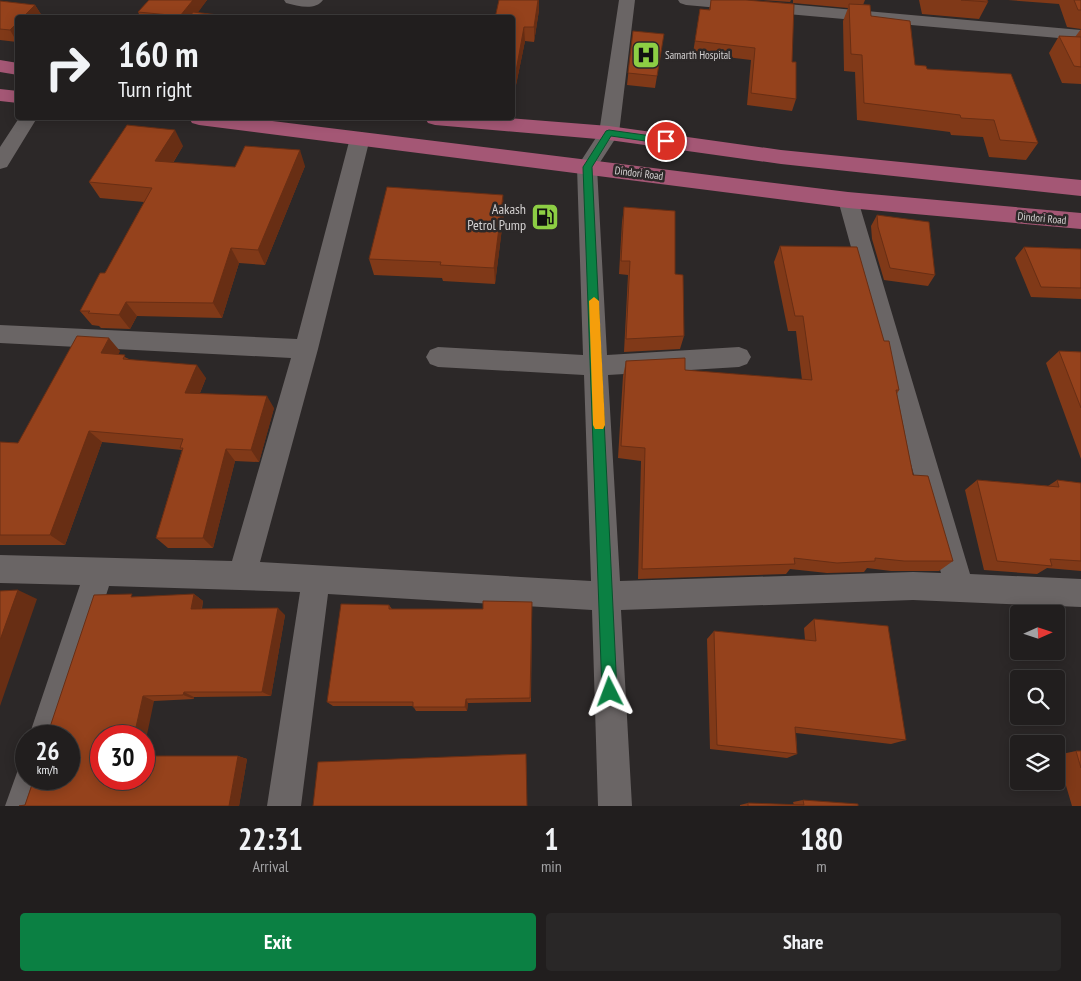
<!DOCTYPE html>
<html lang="en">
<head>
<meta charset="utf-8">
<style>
	body { margin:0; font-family:"PT Sans Narrow",sans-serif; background:#292727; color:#f1f3f6; height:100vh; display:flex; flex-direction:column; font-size:19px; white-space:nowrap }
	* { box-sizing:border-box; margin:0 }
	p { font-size:16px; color:#a2a2a4 }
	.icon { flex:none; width:28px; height:28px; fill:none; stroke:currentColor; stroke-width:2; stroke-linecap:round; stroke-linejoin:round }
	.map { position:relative; height:806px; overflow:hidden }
	.sheet { display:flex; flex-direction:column; background:#211e1e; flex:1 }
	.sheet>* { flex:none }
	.guide { position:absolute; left:15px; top:15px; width:500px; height:105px; border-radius:5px; box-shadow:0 2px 12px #0003,0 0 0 1px #3e3c3c; background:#211e1e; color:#f1f3f6; overflow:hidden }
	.needle { width:32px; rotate:87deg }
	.buttons { position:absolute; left:1010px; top:605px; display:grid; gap:10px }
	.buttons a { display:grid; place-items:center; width:55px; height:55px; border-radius:5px; background:#211e1e; box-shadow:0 2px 12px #0003,0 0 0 1px #3e3c3c; font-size:25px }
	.speed { position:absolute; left:15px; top:725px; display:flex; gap:10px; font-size:25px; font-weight:700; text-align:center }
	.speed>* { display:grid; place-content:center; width:65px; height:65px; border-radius:50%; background:#211e1e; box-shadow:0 2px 12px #0003,0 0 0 1px #3e3c3c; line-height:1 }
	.speed small { font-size:12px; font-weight:400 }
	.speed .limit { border:8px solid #d22; background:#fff; color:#111 }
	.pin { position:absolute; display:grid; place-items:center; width:42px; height:42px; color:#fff; margin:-21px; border:2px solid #fff; border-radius:50%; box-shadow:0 1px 5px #0007 }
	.me { position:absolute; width:55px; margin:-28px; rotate:357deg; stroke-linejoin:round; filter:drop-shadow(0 0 4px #0008) }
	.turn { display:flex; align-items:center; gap:18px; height:105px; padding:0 20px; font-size:22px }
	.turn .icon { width:65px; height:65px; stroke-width:2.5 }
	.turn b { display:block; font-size:35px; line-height:42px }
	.eta { display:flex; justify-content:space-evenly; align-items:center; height:85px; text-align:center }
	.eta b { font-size:30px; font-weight:700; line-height:35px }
	.button { display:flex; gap:10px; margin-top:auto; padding:10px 20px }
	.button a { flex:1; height:58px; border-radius:5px; background:#0b8043; color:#fff; font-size:20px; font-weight:700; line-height:58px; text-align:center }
	.button a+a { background:#292727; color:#f1f3f6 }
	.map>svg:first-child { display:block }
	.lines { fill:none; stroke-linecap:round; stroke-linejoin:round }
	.street { fill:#6a6565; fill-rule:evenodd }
	.primary { fill:#a45775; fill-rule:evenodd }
	.wall { fill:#803918 }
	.shaded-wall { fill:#682e14 }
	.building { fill:#95421c; stroke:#682e14 }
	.route { fill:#0b8043; stroke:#07532c }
	.slow { fill:#f59e0b }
	.labels { text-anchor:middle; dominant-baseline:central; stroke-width:5; stroke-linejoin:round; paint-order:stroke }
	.far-poi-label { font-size:11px; fill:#d3d0d0; stroke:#2c2828; text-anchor:start }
	.far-street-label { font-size:11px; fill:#d3d0d0; stroke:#2c2828 }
	.poi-label { font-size:14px; fill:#d3d0d0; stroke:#2c2828; text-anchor:end }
</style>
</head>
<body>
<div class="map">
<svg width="1081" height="806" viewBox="0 0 1081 806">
	<rect width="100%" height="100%" fill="#2c2828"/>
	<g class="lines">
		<path class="street" d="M 284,0 L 323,0 C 315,11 298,6 286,3 Z
			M 619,0 L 635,0 L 619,133 L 597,167 L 607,355 L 739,347 L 747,350 L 751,357 L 747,364 L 739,367 L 608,375 L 620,581 L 913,572 L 941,573 L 838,200 L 841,195 L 848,193 L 855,195 L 858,200 L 970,574 L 1081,579 L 1081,607 L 913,600 L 621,610 L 632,806 L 598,806 L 592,610 L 328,594 L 301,806 L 267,806 L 300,592 L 109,586 L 61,736 L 29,736 L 80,585 L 0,583 L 0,555 L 232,561 L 291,358 L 0,343 L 0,325 L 297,339 L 350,138 L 353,134 L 360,132 L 367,134 L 370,138 L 318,349 L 260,562 L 591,581 L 584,375 L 438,367 L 430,364 L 426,357 L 430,350 L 438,347 L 583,355 L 577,167 L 599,133 Z
			M 678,0 L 741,0 L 1081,30 L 1081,40 L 686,5 L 680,3 Z
			M 19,118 L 37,118 L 7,167 L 0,169 L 0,147 Z
			M 26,764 L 26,779 L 48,779 L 39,806 L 5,806 L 19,767 Z"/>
		<path class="primary" d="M 0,60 L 18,63 L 18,75 L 0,72 Z
			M 0,89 L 18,91 L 18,103 L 0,101 Z
			M 189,118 L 248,118 L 848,192 L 1081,213 L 1081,229 L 848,208 L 199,125 L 192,123 Z
			M 425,118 L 507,118 L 609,126 L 781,150 L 1081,180 L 1081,196 L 781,164 L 609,140 L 435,125 L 428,123 Z"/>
	</g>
	<path class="wall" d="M 149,0 L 207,0 L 197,13 L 235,17 L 235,18 L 141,18 L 138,12 Z
		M 499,0 L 539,0 L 539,10 L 534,42 L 525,41 L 516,85 L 512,85 L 512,18 Z
		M 711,0 L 792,62 L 796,99 L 792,111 L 747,105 L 751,60 L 693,53 L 700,9 L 709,10 Z
		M 762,0 L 791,0 L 790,2 Z
		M 793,0 L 865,0 L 863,5 L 871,16 L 915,65 L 927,69 L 1038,143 L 1026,160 L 989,157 L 983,137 L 951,135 L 950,132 L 857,120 L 855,72 L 844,71 L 843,21 L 848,8 L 793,3 Z
		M 919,0 L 987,0 L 988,2 L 979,19 L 922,14 Z
		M 1008,0 L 1081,0 L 1081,84 L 1062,83 L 1049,53 L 1059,36 L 1075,37 L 1081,29 L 1067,27 L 1059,4 Z
		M 0,1 L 35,5 L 42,16 L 41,18 L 18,18 L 17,42 L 0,40 Z
		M 633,31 L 662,46 L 655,88 L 627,85 Z
		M 183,146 L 173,163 L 235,167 L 305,166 L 265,265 L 239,263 L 222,318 L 137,316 L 130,329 L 101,328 L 99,326 L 92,325 L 80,311 L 105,273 L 144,202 L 100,198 L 89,182 Z
		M 624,207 L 675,274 L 684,336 L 680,349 L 624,352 L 628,275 L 619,274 L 622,222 Z
		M 504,212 L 495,284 L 443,281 L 442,278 L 374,275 L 369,259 Z
		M 877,215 L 935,275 L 928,286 L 884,280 L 872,239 L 871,226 Z
		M 780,246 L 884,341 L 899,390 L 897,394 L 913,475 L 953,561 L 939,571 L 891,571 L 867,568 L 864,572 L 827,573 L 790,569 L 786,574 L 638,579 L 641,461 L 618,458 L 623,376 L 626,361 L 685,370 L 802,380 L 796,331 L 788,331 L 774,262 Z
		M 1024,247 L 1081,249 L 1081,299 L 1031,297 L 1015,258 Z
		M 120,351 L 118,354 L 129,359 L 206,378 L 200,393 L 274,408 L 259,462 L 235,461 L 213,548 L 168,548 L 156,538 L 182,450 L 102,442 L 65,545 L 0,545 L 0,442 L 18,443 Z
		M 1059,351 L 1081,352 L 1081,459 L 1046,363 Z
		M 977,480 L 1048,486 L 1057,480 L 1081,483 L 1081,571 L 1047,568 L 1037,574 L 984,570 L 965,490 Z
		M 194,594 L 203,601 L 202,609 L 285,615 L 271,696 L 194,697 L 194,699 L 154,701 L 101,779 L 238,756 L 247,759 L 239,806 L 19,806 L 25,805 L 48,733 L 136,597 Z
		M 389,605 L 392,609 L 483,609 L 532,608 L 531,702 L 468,703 L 467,711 L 416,711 L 413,706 L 333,706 L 327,702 Z
		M 814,619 L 906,740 L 891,744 L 796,733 L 797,754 L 787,758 L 710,749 L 707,639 L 714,631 L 805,640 L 804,628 Z
		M 1076,751 L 1081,751 L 1081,806 L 1072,806 L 1057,755 Z
		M 803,800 L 858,806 L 740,806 L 740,805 L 748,803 L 794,805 L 793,802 Z"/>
	<path class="shaded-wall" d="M 193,0 L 207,0 L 194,18 L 181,18 L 180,16 Z
		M 538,0 L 539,0 L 539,10 L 534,42 L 534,27 Z
		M 35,5 L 42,16 L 41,18 L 22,18 Z
		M 18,22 L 18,42 L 17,42 L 10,30 Z
		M 524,27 L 525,41 L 516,85 L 516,71 Z
		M 175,130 L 183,146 L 164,177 L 155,161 Z
		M 300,150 L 305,166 L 265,265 L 258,250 Z
		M 503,195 L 504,212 L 495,284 L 494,268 Z
		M 231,248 L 239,263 L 222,318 L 213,303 Z
		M 126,302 L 137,316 L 130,329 L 119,315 Z
		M 109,338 L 120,351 L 113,366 L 101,353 Z
		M 197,365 L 206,378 L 195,405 L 185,393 Z
		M 267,396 L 274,408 L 259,462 L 251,450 Z
		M 89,431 L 102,442 L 65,545 L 50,535 Z
		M 226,449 L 235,461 L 213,548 L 203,538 Z
		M 18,590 L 37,599 L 0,706 L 0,640 Z
		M 194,594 L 203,601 L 200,615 L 191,609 Z
		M 278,608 L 285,615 L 271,696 L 262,692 Z
		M 184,692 L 194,697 L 194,699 L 183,695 Z
		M 143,696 L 154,701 L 144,749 L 144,736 L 134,736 Z
		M 466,699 L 468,703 L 467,711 L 465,707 Z
		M 238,756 L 247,759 L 239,806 L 229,806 Z"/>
	<path class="building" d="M 149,0 L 193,0 L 180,16 L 138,12 Z
		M 499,0 L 538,0 L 534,27 L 524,27 L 516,71 L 512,71 L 512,18 L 495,18 Z
		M 711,0 L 746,0 L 794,4 L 792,62 L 796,62 L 796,99 L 751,93 L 755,48 L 695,41 L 700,9 L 710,10 Z
		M 961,0 L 987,0 L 988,2 Z
		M 1074,0 L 1081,0 L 1081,10 L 1078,10 Z
		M 0,1 L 35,5 L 22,18 L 18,18 L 18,22 L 10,30 L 0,29 Z
		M 849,4 L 870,5 L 871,16 L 910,21 L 915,65 L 926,66 L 927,69 L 1011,74 L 1038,143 L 1000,140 L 994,120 L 961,118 L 960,115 L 864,103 L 862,55 L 851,54 Z
		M 193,12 L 235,17 L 234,18 L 189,18 Z
		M 408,15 L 431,18 L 403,18 Z
		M 633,31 L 664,34 L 657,76 L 628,73 Z
		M 1059,36 L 1081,37 L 1081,67 L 1074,66 Z
		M 127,125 L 175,130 L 155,161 L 235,167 L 245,146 L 300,150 L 258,250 L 231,248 L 213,303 L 126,302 L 119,315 L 88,313 L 90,311 L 80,311 L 100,273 L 105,273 L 152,188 L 89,182 Z
		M 387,187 L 503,195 L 494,268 L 440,265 L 441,262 L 369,259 Z
		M 624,207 L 675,211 L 675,274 L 683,275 L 684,336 L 626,339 L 630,261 L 621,261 Z
		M 877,215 L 929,222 L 935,275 L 890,268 L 878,227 Z
		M 780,246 L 857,247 L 884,341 L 889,341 L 899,390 L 896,390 L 913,475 L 928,476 L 953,561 L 904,561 L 875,558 L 875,561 L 837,563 L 794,558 L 795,564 L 642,569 L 645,448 L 621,446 L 626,361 L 685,358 L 685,370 L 812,380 L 803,316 L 795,316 Z
		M 1024,247 L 1081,249 L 1081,288 L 1041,287 Z
		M 77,336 L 109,338 L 101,353 L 125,355 L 123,359 L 197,365 L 185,393 L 267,396 L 251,450 L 226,449 L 203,538 L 156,538 L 183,448 L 180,448 L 183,439 L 89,431 L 50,535 L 0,535 L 0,442 L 18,443 Z
		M 1059,351 L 1081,352 L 1081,408 Z
		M 977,480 L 1059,487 L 1057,480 L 1081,483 L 1081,561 L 1050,559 L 1052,566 L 997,561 Z
		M 18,590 L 0,640 L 0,591 Z
		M 132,594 L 131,597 L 194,594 L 191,609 L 278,608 L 262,692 L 184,692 L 183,695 L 143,696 L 134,736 L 101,736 L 101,779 L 144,779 L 144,756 L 238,756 L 229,806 L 19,806 L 25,805 L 34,779 L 69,779 L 69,736 L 39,736 L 39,734 L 48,733 L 94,595 Z
		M 483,601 L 532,602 L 530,698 L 466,699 L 465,707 L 413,707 L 413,702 L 327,702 L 341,604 L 389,605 L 389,609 L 483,609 Z
		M 814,619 L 888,626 L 906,740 L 795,727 L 797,754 L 717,745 L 714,631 L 816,641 Z
		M 1076,751 L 1081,751 L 1081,768 Z
		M 526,754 L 527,806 L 313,806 L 318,762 Z
		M 803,800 L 858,804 L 858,806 L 748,806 L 748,803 L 804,805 Z"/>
	<path class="route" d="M 609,130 L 666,138 L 671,141 L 666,144 L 611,136 L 592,167 L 617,692 L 615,697 L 610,699 L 604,697 L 602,692 L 583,167 L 606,131 Z"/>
	<path class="slow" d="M 594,297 L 599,301 L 605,425 L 603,429 L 595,429 L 593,425 L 589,301 Z"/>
	<defs>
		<g id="hospital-square" transform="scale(1.4375)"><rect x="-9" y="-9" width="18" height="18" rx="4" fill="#8dce44" stroke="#2c2828"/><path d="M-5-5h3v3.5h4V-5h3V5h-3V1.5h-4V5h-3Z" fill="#111"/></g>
		<g id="fuel-square" transform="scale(1.4375)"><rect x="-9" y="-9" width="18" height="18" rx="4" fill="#8dce44" stroke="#2c2828"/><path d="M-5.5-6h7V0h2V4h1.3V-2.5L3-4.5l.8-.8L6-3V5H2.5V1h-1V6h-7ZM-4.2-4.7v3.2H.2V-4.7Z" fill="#111"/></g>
	</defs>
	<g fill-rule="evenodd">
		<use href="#hospital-square" x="646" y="55"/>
		<use href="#fuel-square" x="545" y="217"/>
	</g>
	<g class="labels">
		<g class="far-poi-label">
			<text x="665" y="55">Samarth Hospital</text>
		</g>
		<g class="far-street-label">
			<text transform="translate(639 173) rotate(7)">Dindori Road</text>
			<text transform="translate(1042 218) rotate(5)">Dindori Road</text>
		</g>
		<g class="poi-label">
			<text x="526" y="209">Aakash<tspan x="526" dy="16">Petrol Pump</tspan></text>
		</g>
	</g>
</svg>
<div class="buttons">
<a><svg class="needle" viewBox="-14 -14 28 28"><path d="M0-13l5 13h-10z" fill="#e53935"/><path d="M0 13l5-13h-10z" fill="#a2a2a4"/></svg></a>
<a><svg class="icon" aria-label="search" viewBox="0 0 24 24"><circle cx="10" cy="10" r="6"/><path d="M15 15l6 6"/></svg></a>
<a><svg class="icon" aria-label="layers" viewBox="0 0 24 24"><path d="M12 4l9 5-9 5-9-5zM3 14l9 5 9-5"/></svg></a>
</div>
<div class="speed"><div>26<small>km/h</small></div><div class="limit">30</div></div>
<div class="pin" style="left:666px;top:141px;background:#d93025"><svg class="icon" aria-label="arrive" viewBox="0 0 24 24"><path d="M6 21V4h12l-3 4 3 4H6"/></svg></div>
<svg class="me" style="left:610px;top:692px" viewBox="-20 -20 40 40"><path d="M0-17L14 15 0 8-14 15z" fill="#0b8043" stroke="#fff" stroke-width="4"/></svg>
<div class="guide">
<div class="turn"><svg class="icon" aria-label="right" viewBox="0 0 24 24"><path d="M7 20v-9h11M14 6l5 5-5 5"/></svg><div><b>160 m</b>Turn right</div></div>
</div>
</div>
<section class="sheet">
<div class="eta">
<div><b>22:31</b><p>Arrival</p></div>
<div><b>1</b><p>min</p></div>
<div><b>180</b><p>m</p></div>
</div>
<div class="button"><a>Exit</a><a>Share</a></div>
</section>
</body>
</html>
